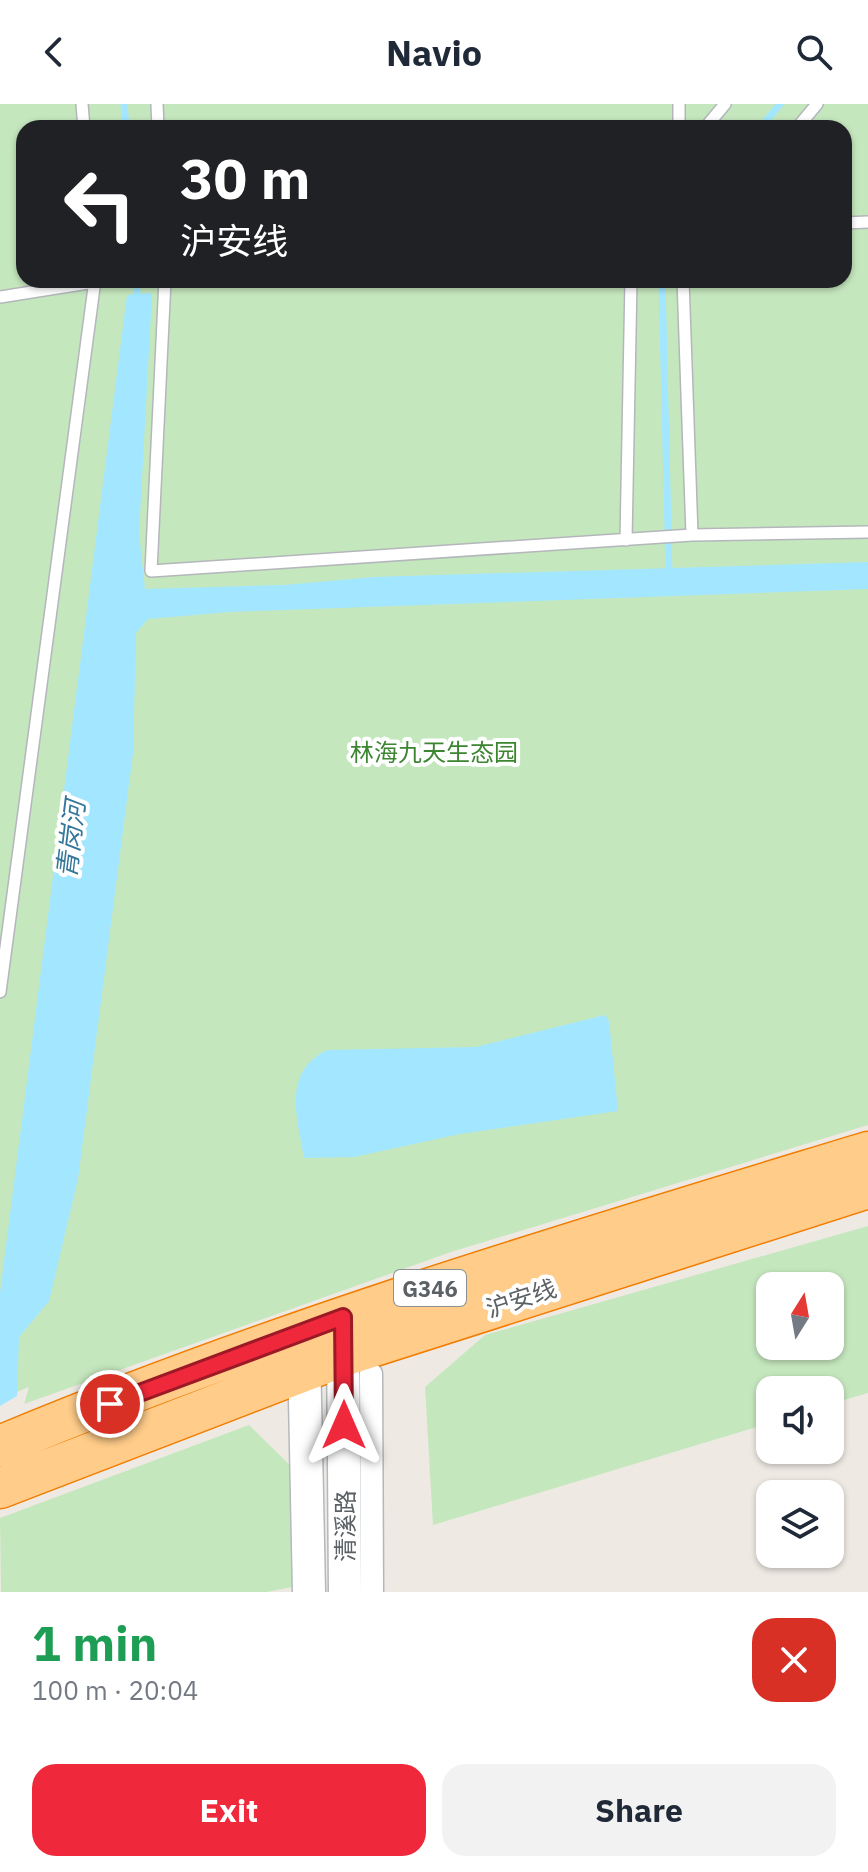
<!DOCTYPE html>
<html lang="en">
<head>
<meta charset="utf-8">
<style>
	body { margin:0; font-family:"IBM Plex Sans","Noto Sans SC",sans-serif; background:#f2f2f3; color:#1f2937; height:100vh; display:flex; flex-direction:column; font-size:30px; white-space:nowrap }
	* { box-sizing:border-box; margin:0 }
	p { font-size:26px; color:#747a83 }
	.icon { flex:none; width:44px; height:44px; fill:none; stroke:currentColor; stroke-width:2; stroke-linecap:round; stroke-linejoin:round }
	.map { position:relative; height:1488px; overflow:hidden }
	.drawer { display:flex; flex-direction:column; background:#fff; flex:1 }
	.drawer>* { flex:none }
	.top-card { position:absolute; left:16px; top:16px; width:836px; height:168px; border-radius:24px; box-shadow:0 2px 6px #0004; background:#202124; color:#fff; overflow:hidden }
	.needle { width:52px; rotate:11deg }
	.buttons { position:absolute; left:756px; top:1168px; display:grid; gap:16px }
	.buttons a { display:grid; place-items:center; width:88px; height:88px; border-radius:16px; background:#fff; box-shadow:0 2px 6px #0004; font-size:40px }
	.pin { position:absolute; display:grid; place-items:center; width:68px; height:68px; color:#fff; margin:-34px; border:4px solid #fff; border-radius:50%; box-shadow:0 2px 8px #0007 }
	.me { position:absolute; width:88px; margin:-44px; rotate:0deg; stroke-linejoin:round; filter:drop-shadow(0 0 6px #0008) }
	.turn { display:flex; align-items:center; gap:28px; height:168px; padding:0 32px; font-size:36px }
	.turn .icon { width:104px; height:104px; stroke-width:2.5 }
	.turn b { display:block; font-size:56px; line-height:68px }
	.round { display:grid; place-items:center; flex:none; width:84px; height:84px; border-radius:24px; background:#f2f2f3 }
	.headline { display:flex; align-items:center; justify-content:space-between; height:136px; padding:0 32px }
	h1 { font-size:48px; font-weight:700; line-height:60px; color:#1e9e55 }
	.cta { display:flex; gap:16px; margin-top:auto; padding:16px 32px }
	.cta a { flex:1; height:92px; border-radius:24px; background:#ef283b; color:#fff; font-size:32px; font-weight:700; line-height:92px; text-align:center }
	.cta a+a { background:#f2f2f3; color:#1f2937 }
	header { display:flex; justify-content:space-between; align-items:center; height:104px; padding:0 32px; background:#fff; font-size:36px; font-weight:700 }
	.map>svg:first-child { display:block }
	.green { fill:#c5e7be; fill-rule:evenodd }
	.water { fill:#a2e7ff }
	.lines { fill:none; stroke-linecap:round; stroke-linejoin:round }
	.stream { stroke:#a2e7ff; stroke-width:7 }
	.lane-casing { stroke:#b3b7bb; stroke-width:14 }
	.street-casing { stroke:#b3b7bb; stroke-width:25 }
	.secondary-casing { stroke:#b4b9be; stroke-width:35 }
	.highway-casing { stroke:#f17c00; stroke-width:43 }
	.lane { stroke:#fff; stroke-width:11 }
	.street { stroke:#fff; stroke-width:22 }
	.secondary { stroke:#fff; stroke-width:32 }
	.highway { stroke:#ffcc89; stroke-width:40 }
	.route-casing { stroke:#9b1a26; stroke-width:20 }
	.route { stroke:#ef283b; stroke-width:14 }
	.labels { text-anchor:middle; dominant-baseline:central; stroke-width:8; stroke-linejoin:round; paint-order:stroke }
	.shield { fill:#fff; stroke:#8c9092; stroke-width:2 }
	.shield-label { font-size:22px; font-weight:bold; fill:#5b6164 }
	.park-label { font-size:24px; fill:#3c8531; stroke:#fff }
	.street-label { font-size:24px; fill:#5b6164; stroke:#fff }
	.water-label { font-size:26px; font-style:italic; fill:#34779a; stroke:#fff }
</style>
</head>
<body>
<header><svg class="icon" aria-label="back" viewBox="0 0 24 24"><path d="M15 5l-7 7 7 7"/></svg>Navio<svg class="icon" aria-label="search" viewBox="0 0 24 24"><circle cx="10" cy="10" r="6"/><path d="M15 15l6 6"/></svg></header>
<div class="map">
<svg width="868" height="1488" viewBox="0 0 868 1488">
	<rect width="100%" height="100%" fill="#eeeae3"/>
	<path class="green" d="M 0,0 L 868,0 L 868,1021 L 451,1148 L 24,1300 L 29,1283 L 0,1295 ZM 24,24 L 844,24 L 844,176 L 24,176 Z
		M 868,1122 L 868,1289 L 830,1300 L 830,1286 L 770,1286 L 770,1319 L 433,1421 L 425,1283 L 485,1231 ZM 770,1182 L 830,1182 L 830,1242 L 770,1242 Z
		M 249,1321 L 296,1367 L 302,1481 L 267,1488 L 1,1488 L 0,1414 Z"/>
	<path class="water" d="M 152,189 L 139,430 L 145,485 L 284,481 L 374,473 L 868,458 L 868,485 L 229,508 L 148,515 L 136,529 L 133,649 L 78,1075 L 49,1197 L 19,1233 L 17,1292 L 0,1302 L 0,1189 L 127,191 Z
		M 605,911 L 609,917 L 618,1007 L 460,1030 L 354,1053 L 304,1054 C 297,1014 282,968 327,946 L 476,943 Z"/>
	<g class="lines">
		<path class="stream" d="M 124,0 L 126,24
			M 760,24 L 780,0
			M 136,176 L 138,198
			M 662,176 L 669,470"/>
		<g class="lane-casing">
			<path id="lane" d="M 82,0 L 84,24
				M 157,0 L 158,24
				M 679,0 L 679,24
				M 705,24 L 725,0
				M 797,24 L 817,0
				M 844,119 L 868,118
				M 165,176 L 151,467 L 692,431
				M 683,176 L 692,431 L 868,428
				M 0,193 L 107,176
				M 626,436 L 631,176
				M 0,888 L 95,176"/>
		</g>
		<g class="street-casing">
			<path id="street" d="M 371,1270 L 372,1488"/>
		</g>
		<g class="secondary-casing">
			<path id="secondary" d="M 343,1231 L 345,1488
				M 304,1247 L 309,1488"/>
		</g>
		<g class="highway-casing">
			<path id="highway" d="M 0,1342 C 282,1224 576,1137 868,1048
				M 0,1384 L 343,1252 L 868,1084"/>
		</g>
		<use href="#lane" class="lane"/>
		<use href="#street" class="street"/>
		<use href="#secondary" class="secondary"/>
		<use href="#highway" class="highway"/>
	</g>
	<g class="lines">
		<g class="route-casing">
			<path id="route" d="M 110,1300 L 343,1213 L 344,1321"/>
		</g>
		<use href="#route" class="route"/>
	</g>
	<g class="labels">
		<rect class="shield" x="394" y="1166" width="72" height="36" rx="6"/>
		<g class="shield-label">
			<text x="430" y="1184">G346</text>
		</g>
		<g class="park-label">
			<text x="434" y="648">林海九天生态园</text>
		</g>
		<g class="street-label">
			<text transform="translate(521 1194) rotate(-18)">沪安线</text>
			<text transform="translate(345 1422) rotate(-90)">清溪路</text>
		</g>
		<g class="water-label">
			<text transform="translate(70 735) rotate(-83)">青岗河</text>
		</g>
	</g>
</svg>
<div class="buttons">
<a><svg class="needle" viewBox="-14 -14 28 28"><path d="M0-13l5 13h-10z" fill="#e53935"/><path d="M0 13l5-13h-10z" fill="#747a83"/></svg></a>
<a><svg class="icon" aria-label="sound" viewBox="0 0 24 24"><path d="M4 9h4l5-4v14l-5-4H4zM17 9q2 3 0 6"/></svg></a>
<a><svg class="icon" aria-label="layers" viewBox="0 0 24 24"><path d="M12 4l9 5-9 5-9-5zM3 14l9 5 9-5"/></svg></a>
</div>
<div class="pin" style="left:110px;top:1300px;background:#d93025"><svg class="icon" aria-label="arrive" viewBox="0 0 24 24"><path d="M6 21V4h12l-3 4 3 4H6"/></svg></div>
<svg class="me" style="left:344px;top:1321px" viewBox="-20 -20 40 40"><path d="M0-17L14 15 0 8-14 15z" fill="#ef283b" stroke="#fff" stroke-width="4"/></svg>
<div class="top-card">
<div class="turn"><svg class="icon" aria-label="left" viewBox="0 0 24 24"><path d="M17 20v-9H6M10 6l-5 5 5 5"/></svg><div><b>30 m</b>沪安线</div></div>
</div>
</div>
<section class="drawer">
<div class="headline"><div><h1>1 min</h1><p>100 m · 20:04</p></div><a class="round" style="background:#d93025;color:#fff"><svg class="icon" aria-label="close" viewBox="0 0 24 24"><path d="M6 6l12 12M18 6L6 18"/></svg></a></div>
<div class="cta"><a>Exit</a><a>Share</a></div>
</section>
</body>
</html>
